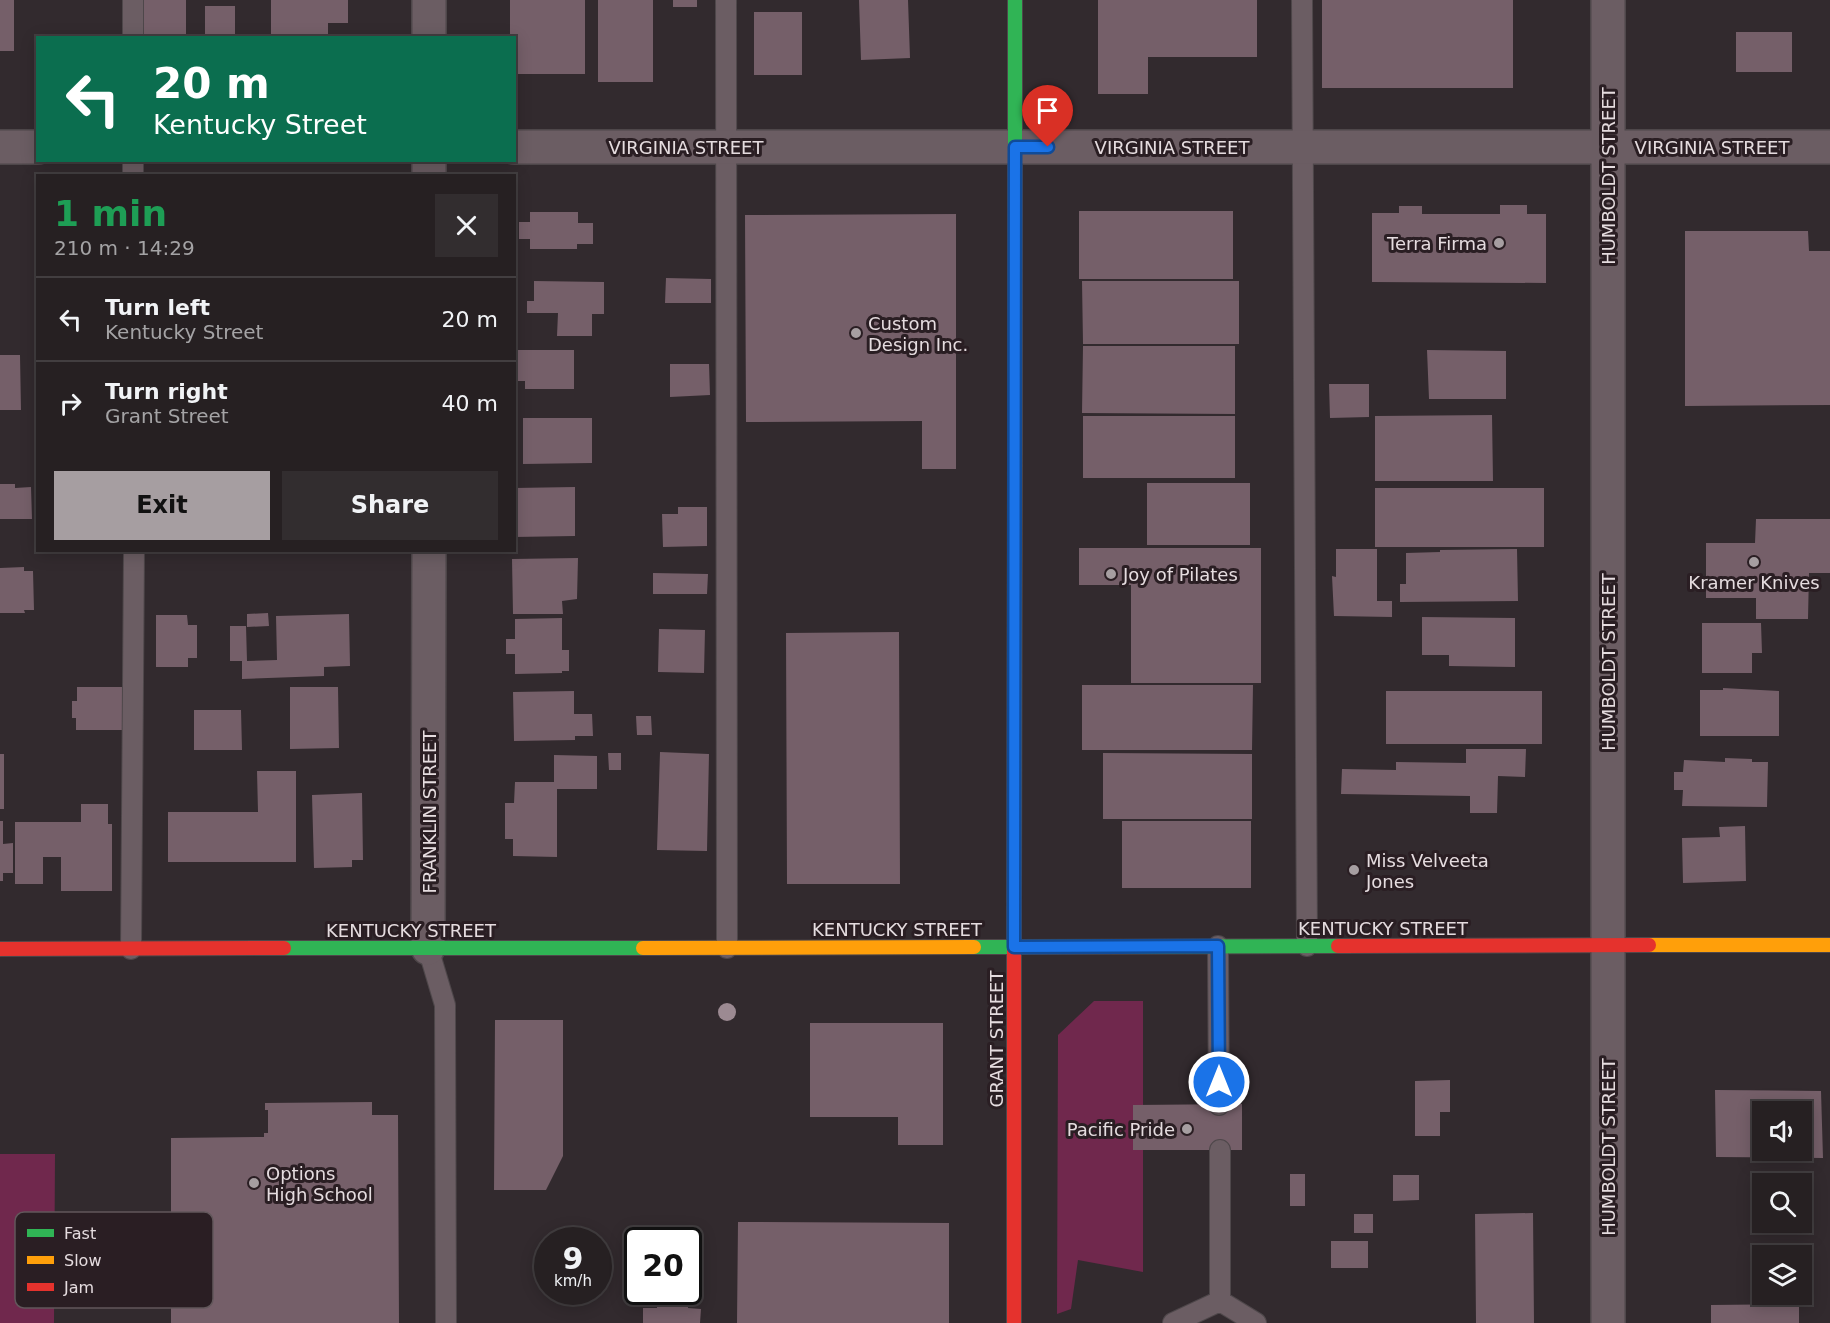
<!DOCTYPE html>
<html lang="en">
<head>
<meta charset="utf-8">
<style>
	body { margin:0; font-family:"DejaVu Sans",sans-serif; background:#322d2f; color:#f1f3f6; height:100vh; display:flex; flex-direction:column; font-size:22px; white-space:nowrap }
	* { box-sizing:border-box; margin:0 }
	p { font-size:20px; color:#a4a3a5 }
	.icon { flex:none; width:33px; height:33px; fill:none; stroke:currentColor; stroke-width:2; stroke-linecap:round; stroke-linejoin:round }
	.map { position:relative; flex:1; overflow:hidden }
	.side { position:absolute; left:36px; top:174px; width:480px; height:378px; display:flex; flex-direction:column; background:#262022; border-radius:0px; box-shadow:0 3px 15px #0003,0 0 0 2px #423e40 }
	.side>* { flex:none }
	.hud { position:absolute; left:36px; top:36px; width:480px; height:126px; border-radius:0px; box-shadow:0 3px 15px #0003,0 0 0 2px #423e40; background:#0b6e4f; color:#fff; overflow:hidden }
	.controls { position:absolute; left:1752px; top:1101px; display:grid; gap:12px }
	.controls a { display:grid; place-items:center; width:60px; height:60px; border-radius:0px; background:#262022; box-shadow:0 3px 15px #0003,0 0 0 2px #423e40; font-size:30px }
	.speed { position:absolute; left:534px; top:1227px; display:flex; gap:12px; font-size:30px; font-weight:700; text-align:center }
	.speed>* { display:grid; place-content:center; width:78px; height:78px; border-radius:50%; background:#262022; box-shadow:0 3px 15px #0003,0 0 0 2px #423e40; line-height:1 }
	.speed small { font-size:15px; font-weight:400 }
	.speed .limit { border:3px solid #111; border-radius:9px; background:#fff; color:#111 }
	.pin { position:absolute; display:grid; place-items:center; width:51px; height:51px; color:#fff; margin:-62px -26px; border-radius:50% 50% 50% 0; rotate:-45deg; box-shadow:0 0 6px #0007 }
	.pin .icon { rotate:45deg }
	.me { position:absolute; width:66px; margin:-33px; rotate:0deg; stroke-linejoin:round; filter:drop-shadow(0 0 4px #0008) }
	.turn { display:flex; align-items:center; gap:21px; height:126px; padding:0 18px; font-size:27px }
	.turn .icon { width:78px; height:78px; stroke-width:2.5 }
	.turn b { display:block; font-size:42px; line-height:51px }
	.round { display:grid; place-items:center; flex:none; width:63px; height:63px; border-radius:0px; background:#322d2f }
	.head { display:flex; align-items:center; justify-content:space-between; height:102px; padding:0 18px }
	h1 { font-size:36px; font-weight:800; line-height:45px; color:#1e9e55 }
	.button { display:flex; gap:12px; margin-top:auto; padding:12px 18px }
	.button a { flex:1; height:69px; border-radius:0px; background:#a69ea1; color:#111; font-size:24px; font-weight:800; line-height:69px; text-align:center }
	.button a+a { background:#322d2f; color:#f1f3f6 }
	ul { padding:0; list-style:none }
	li { display:flex; align-items:center; gap:18px; height:84px; padding:0 18px; border-top:2px solid #423e40 }
	li div { flex:1 }
	li b { display:block; font-size:22px }
	li em { font-style:normal }
	.map>svg:first-child { display:block }
	.green { fill:#70284d }
	.building { fill:#755f69; fill-rule:evenodd }
	.lines { fill:none; stroke-linecap:round; stroke-linejoin:round }
	.lane-casing { stroke:#4e474a; stroke-width:22 }
	.street-casing { stroke:#4e474a; stroke-width:36 }
	.fast-casing { stroke:#4e474a; stroke-width:16 }
	.slow-casing { stroke:#4e474a; stroke-width:16 }
	.jam-casing { stroke:#4e474a; stroke-width:16 }
	.lane { stroke:#6b5d63; stroke-width:20 }
	.street { stroke:#6b5d63; stroke-width:33 }
	.fast { stroke:#30b455; stroke-width:14 }
	.slow { stroke:#ff9f0a; stroke-width:14 }
	.jam { stroke:#e5322d; stroke-width:14 }
	.tree { fill:#9c8a92 }
	.route-casing { stroke:#114b97; stroke-width:15 }
	.route { stroke:#1a73e8; stroke-width:10 }
	.poi-dot { fill:#a69ea1; stroke:#2a1e23; stroke-width:2 }
	.labels { text-anchor:middle; dominant-baseline:central; stroke-width:6; stroke-linejoin:round; paint-order:stroke }
	.street-label { font-size:18px; fill:#e5dcdf; stroke:#2a1e23 }
	.poi-label { font-size:18px; fill:#e5dcdf; stroke:#2a1e23; text-anchor:start }
	.key { fill:#2a1e23; stroke:#62575b; stroke-width:1.5 }
	.key-label { font-size:16px; fill:#e5dcdf }
</style>
</head>
<body>
<div class="map">
<svg width="1830" height="1323" viewBox="0 0 1830 1323">
	<rect width="100%" height="100%" fill="#322a2e"/>
	<path class="green" d="M 1094,1001 L 1143,1001 L 1143,1105 L 1133,1105 L 1133,1150 L 1143,1150 L 1143,1272 L 1078,1260 L 1071,1309 L 1057,1314 L 1058,1035 Z
		M 0,1154 L 55,1154 L 54,1323 L 0,1323 Z"/>
	<path class="building" d="M 0,0 L 14,0 L 14,51 L 0,51 Z
		M 142,0 L 186,0 L 186,38 L 142,38 Z
		M 271,0 L 348,0 L 348,23 L 328,23 L 328,38 L 271,38 Z
		M 510,0 L 585,0 L 585,74 L 514,74 L 514,38 L 510,38 Z
		M 598,0 L 653,0 L 653,82 L 598,82 Z
		M 673,0 L 697,0 L 697,7 L 673,7 Z
		M 859,0 L 908,0 L 910,58 L 861,60 Z
		M 1098,0 L 1257,0 L 1257,57 L 1148,57 L 1148,94 L 1098,94 Z
		M 1322,0 L 1513,0 L 1513,88 L 1322,88 Z
		M 205,6 L 235,6 L 235,38 L 205,38 Z
		M 754,12 L 802,12 L 802,75 L 754,75 Z
		M 1736,32 L 1792,32 L 1792,72 L 1736,72 Z
		M 1500,205 L 1527,205 L 1527,214 L 1546,214 L 1546,283 L 1372,282 L 1372,213 L 1399,213 L 1399,206 L 1422,206 L 1422,214 L 1500,214 Z
		M 1079,211 L 1233,211 L 1233,279 L 1079,279 Z
		M 530,212 L 578,212 L 578,223 L 593,223 L 593,244 L 577,244 L 577,249 L 530,249 L 530,239 L 519,239 L 519,222 L 530,222 Z
		M 956,214 L 956,469 L 922,469 L 922,421 L 746,422 L 745,215 Z
		M 1685,231 L 1808,231 L 1809,251 L 1830,251 L 1830,405 L 1685,406 Z
		M 666,278 L 711,279 L 711,303 L 665,303 Z
		M 534,281 L 604,282 L 604,314 L 592,314 L 592,336 L 557,336 L 558,313 L 527,313 L 527,301 L 534,301 Z
		M 1082,281 L 1239,281 L 1239,344 L 1083,344 Z
		M 1083,346 L 1235,346 L 1235,414 L 1082,413 Z
		M 514,350 L 574,350 L 574,389 L 525,389 L 525,381 L 514,381 Z
		M 1427,350 L 1506,351 L 1506,399 L 1429,399 Z
		M 0,355 L 20,355 L 21,410 L 0,410 Z
		M 670,364 L 709,364 L 710,395 L 670,397 Z
		M 1329,384 L 1369,384 L 1369,417 L 1330,418 Z
		M 1492,415 L 1493,481 L 1375,481 L 1375,416 Z
		M 1083,416 L 1235,416 L 1235,478 L 1083,478 Z
		M 523,418 L 592,418 L 592,463 L 523,464 Z
		M 1147,483 L 1250,483 L 1250,545 L 1147,545 Z
		M 0,484 L 15,484 L 15,488 L 31,487 L 32,519 L 0,519 Z
		M 575,487 L 575,536 L 514,537 L 514,488 Z
		M 1375,488 L 1544,488 L 1544,547 L 1375,547 Z
		M 678,507 L 707,507 L 707,546 L 663,547 L 662,514 L 678,514 Z
		M 1756,519 L 1830,519 L 1830,573 L 1809,573 L 1808,619 L 1756,619 L 1756,598 L 1706,598 L 1706,543 L 1755,543 Z
		M 1079,548 L 1261,548 L 1261,683 L 1131,683 L 1131,585 L 1079,585 Z
		M 1336,549 L 1377,549 L 1377,601 L 1392,601 L 1392,617 L 1334,616 L 1332,576 L 1336,577 Z
		M 1517,549 L 1518,601 L 1400,602 L 1400,584 L 1406,584 L 1406,553 L 1440,552 L 1440,550 Z
		M 578,558 L 577,599 L 562,601 L 563,614 L 513,614 L 512,559 Z
		M 24,567 L 24,571 L 33,571 L 34,610 L 24,610 L 25,613 L 0,613 L 0,568 Z
		M 653,573 L 708,574 L 707,594 L 653,594 Z
		M 268,613 L 269,626 L 247,627 L 247,614 Z
		M 349,614 L 350,666 L 324,667 L 324,676 L 242,679 L 242,661 L 230,661 L 230,626 L 246,626 L 247,661 L 277,660 L 276,616 Z
		M 156,615 L 187,615 L 188,625 L 197,625 L 197,658 L 188,658 L 188,667 L 156,667 Z
		M 1422,617 L 1515,618 L 1515,667 L 1449,666 L 1449,655 L 1422,655 Z
		M 562,618 L 562,650 L 569,650 L 569,671 L 562,671 L 562,673 L 515,674 L 515,654 L 506,654 L 506,639 L 515,639 L 515,619 Z
		M 1702,623 L 1761,623 L 1762,653 L 1752,653 L 1752,673 L 1702,673 Z
		M 659,629 L 705,630 L 704,673 L 658,672 Z
		M 899,632 L 900,884 L 787,884 L 786,633 Z
		M 1082,685 L 1253,685 L 1252,750 L 1082,750 Z
		M 77,687 L 122,687 L 122,730 L 76,730 L 76,718 L 72,718 L 72,701 L 77,701 Z
		M 290,687 L 338,687 L 339,748 L 290,749 Z
		M 1723,688 L 1779,691 L 1779,736 L 1700,736 L 1700,690 L 1723,690 Z
		M 574,691 L 574,714 L 592,714 L 593,736 L 575,736 L 575,740 L 514,741 L 513,692 Z
		M 1386,691 L 1542,691 L 1542,744 L 1386,744 Z
		M 194,710 L 241,710 L 242,750 L 194,750 Z
		M 636,716 L 651,716 L 652,735 L 637,735 Z
		M 1466,749 L 1526,749 L 1525,777 L 1498,776 L 1497,813 L 1470,813 L 1470,796 L 1341,794 L 1342,769 L 1396,770 L 1396,762 L 1466,763 Z
		M 660,752 L 709,754 L 707,851 L 657,850 Z
		M 608,753 L 621,753 L 621,770 L 609,770 Z
		M 1103,753 L 1252,754 L 1252,819 L 1103,819 Z
		M 0,754 L 4,754 L 4,809 L 0,809 Z
		M 554,755 L 597,756 L 597,789 L 557,789 L 557,857 L 513,856 L 513,839 L 505,839 L 505,803 L 514,803 L 515,782 L 554,782 Z
		M 1725,758 L 1752,759 L 1752,762 L 1768,762 L 1767,807 L 1682,806 L 1683,790 L 1674,790 L 1674,772 L 1683,772 L 1684,760 L 1725,762 Z
		M 257,771 L 296,771 L 296,862 L 168,862 L 168,812 L 258,812 Z
		M 362,793 L 363,860 L 352,860 L 352,867 L 314,868 L 312,795 Z
		M 81,804 L 108,804 L 108,824 L 112,824 L 112,891 L 61,891 L 61,857 L 43,857 L 43,884 L 15,884 L 15,822 L 81,822 Z
		M 0,821 L 3,821 L 3,844 L 13,843 L 13,873 L 3,873 L 3,881 L 0,881 Z
		M 1122,821 L 1251,821 L 1251,888 L 1122,888 Z
		M 1745,826 L 1746,881 L 1683,883 L 1682,838 L 1720,837 L 1719,827 Z
		M 495,1020 L 563,1020 L 563,1156 L 546,1190 L 494,1190 Z
		M 810,1023 L 943,1023 L 943,1145 L 898,1145 L 898,1117 L 810,1117 Z
		M 1450,1080 L 1450,1112 L 1440,1112 L 1440,1136 L 1415,1136 L 1415,1081 Z
		M 1715,1090 L 1821,1091 L 1823,1158 L 1716,1157 ZM 1762,1112 L 1802,1112 L 1802,1150 L 1762,1150 Z
		M 372,1102 L 372,1115 L 398,1115 L 399,1323 L 171,1323 L 171,1294 L 185,1294 L 185,1215 L 171,1215 L 171,1138 L 264,1137 L 264,1133 L 268,1133 L 268,1110 L 265,1110 L 265,1103 Z
		M 1242,1104 L 1242,1150 L 1133,1150 L 1133,1105 Z
		M 1290,1174 L 1305,1174 L 1305,1206 L 1290,1206 Z
		M 1393,1175 L 1419,1175 L 1419,1200 L 1393,1201 Z
		M 1533,1213 L 1534,1323 L 1476,1323 L 1475,1214 Z
		M 1354,1214 L 1373,1214 L 1373,1233 L 1354,1233 Z
		M 738,1222 L 949,1223 L 949,1323 L 737,1323 Z
		M 1331,1241 L 1368,1241 L 1368,1268 L 1331,1268 Z
		M 1799,1304 L 1799,1323 L 1711,1323 L 1711,1305 Z
		M 657,1306 L 688,1306 L 688,1308 L 701,1309 L 700,1323 L 643,1323 L 643,1308 L 657,1308 Z"/>
	<g class="lines">
		<g class="lane-casing">
			<path id="lane" d="M 726,0 L 727,948
				M 1302,0 L 1307,946
				M 133,38 L 133,0
				M 133,176 L 133,160
				M 1218,946 L 1219,1105
				M 428,948 L 445,1005 L 446,1323
				M 131,949 L 134,550
				M 1220,1150 L 1220,1301 L 1256,1323
				M 1173,1323 L 1220,1301"/>
		</g>
		<g class="street-casing">
			<path id="street" d="M 1608,0 L 1608,1323
				M 429,38 L 429,0
				M 0,147 L 38,147
				M 514,147 L 1830,147
				M 429,160 L 429,176
				M 428,948 L 429,550"/>
		</g>
		<g class="fast-casing">
			<path id="fast" d="M 1015,239 L 1015,0
				M 974,947 L 1338,946
				M 284,948 L 643,948"/>
		</g>
		<g class="slow-casing">
			<path id="slow" d="M 1014,906 L 1015,455
				M 1649,945 L 1830,945
				M 643,948 L 974,947"/>
		</g>
		<g class="jam-casing">
			<path id="jam" d="M 1015,455 L 1015,239
				M 1338,946 L 1649,945
				M 0,949 L 284,948
				M 1014,1323 L 1014,906"/>
		</g>
		<use href="#lane" class="lane"/>
		<use href="#street" class="street"/>
		<use href="#fast" class="fast"/>
		<use href="#slow" class="slow"/>
		<use href="#jam" class="jam"/>
	</g>
	<circle class="tree" cx="727" cy="1012" r="9"/>
	<g class="lines">
		<g class="route-casing">
			<path id="route" d="M 1048,147 L 1015,147 L 1014,947 L 1218,946 L 1219,1082"/>
		</g>
		<use href="#route" class="route"/>
	</g>
	<g class="poi-dot">
		<circle cx="1499" cy="243" r="6"/>
		<circle cx="856" cy="333" r="6"/>
		<circle cx="1754" cy="562" r="6"/>
		<circle cx="1111" cy="574" r="6"/>
		<circle cx="1354" cy="870" r="6"/>
		<circle cx="1187" cy="1129" r="6"/>
		<circle cx="254" cy="1183" r="6"/>
	</g>
	<g class="labels">
		<g class="street-label">
			<text x="686" y="147">VIRGINIA STREET</text>
			<text x="1172" y="147">VIRGINIA STREET</text>
			<text x="1712" y="147">VIRGINIA STREET</text>
			<text transform="translate(1608 176) rotate(-90)">HUMBOLDT STREET</text>
			<text transform="translate(1608 662) rotate(-90)">HUMBOLDT STREET</text>
			<text transform="translate(429 812) rotate(-90)">FRANKLIN STREET</text>
			<text x="1383" y="928">KENTUCKY STREET</text>
			<text x="897" y="929">KENTUCKY STREET</text>
			<text x="411" y="930">KENTUCKY STREET</text>
			<text transform="translate(996 1039) rotate(-90)">GRANT STREET</text>
			<text transform="translate(1608 1147) rotate(-90)">HUMBOLDT STREET</text>
		</g>
		<g class="poi-label">
			<text x="1487" y="243" text-anchor="end">Terra Firma</text>
			<text x="868" y="323">Custom<tspan x="868" dy="21">Design Inc.</tspan></text>
			<text x="1123" y="574">Joy of Pilates</text>
			<text x="1754" y="582" text-anchor="middle">Kramer Knives</text>
			<text x="1366" y="860">Miss Velveeta<tspan x="1366" dy="21">Jones</tspan></text>
			<text x="1175" y="1129" text-anchor="end">Pacific Pride</text>
			<text x="266" y="1173">Options<tspan x="266" dy="21">High School</tspan></text>
		</g>
	</g>
	<rect x="15" y="1212" width="198" height="96" rx="9" class="key"/>
	<rect x="27" y="1229" width="27" height="8" fill="#30b455"/>
	<rect x="27" y="1256" width="27" height="8" fill="#ff9f0a"/>
	<rect x="27" y="1283" width="27" height="8" fill="#e5322d"/>
	<g class="key-label">
		<text x="64" y="1239">Fast</text>
		<text x="64" y="1266">Slow</text>
		<text x="64" y="1293">Jam</text>
	</g>
</svg>
<div class="controls">
<a><svg class="icon" aria-label="sound" viewBox="0 0 24 24"><path d="M4 9h4l5-4v14l-5-4H4zM17 9q2 3 0 6"/></svg></a>
<a><svg class="icon" aria-label="search" viewBox="0 0 24 24"><circle cx="10" cy="10" r="6"/><path d="M15 15l6 6"/></svg></a>
<a><svg class="icon" aria-label="layers" viewBox="0 0 24 24"><path d="M12 4l9 5-9 5-9-5zM3 14l9 5 9-5"/></svg></a>
</div>
<div class="speed"><div>9<small>km/h</small></div><div class="limit">20</div></div>
<div class="pin" style="left:1048px;top:147px;background:#d93025"><svg class="icon" aria-label="arrive" viewBox="0 0 24 24"><path d="M6 21V4h12l-3 4 3 4H6"/></svg></div>
<svg class="me" style="left:1219px;top:1082px" viewBox="-20 -20 40 40"><circle r="17" fill="#1a73e8" stroke="#fff" stroke-width="3"/><path d="M0-11L8 9 0 5-8 9z" fill="#fff"/></svg>
<div class="hud">
<div class="turn"><svg class="icon" aria-label="left" viewBox="0 0 24 24"><path d="M17 20v-9H6M10 6l-5 5 5 5"/></svg><div><b>20 m</b>Kentucky Street</div></div>
</div>
<section class="side">
<div class="head"><div><h1>1 min</h1><p>210 m · 14:29</p></div><a class="round"><svg class="icon" aria-label="close" viewBox="0 0 24 24"><path d="M6 6l12 12M18 6L6 18"/></svg></a></div>
<ul>
<li><svg class="icon" aria-label="left" viewBox="0 0 24 24"><path d="M17 20v-9H6M10 6l-5 5 5 5"/></svg><div><b>Turn left</b><p>Kentucky Street</p></div><em>20 m</em></li>
<li><svg class="icon" aria-label="right" viewBox="0 0 24 24"><path d="M7 20v-9h11M14 6l5 5-5 5"/></svg><div><b>Turn right</b><p>Grant Street</p></div><em>40 m</em></li>
</ul>
<div class="button"><a>Exit</a><a>Share</a></div>
</section>
</div>
</body>
</html>
